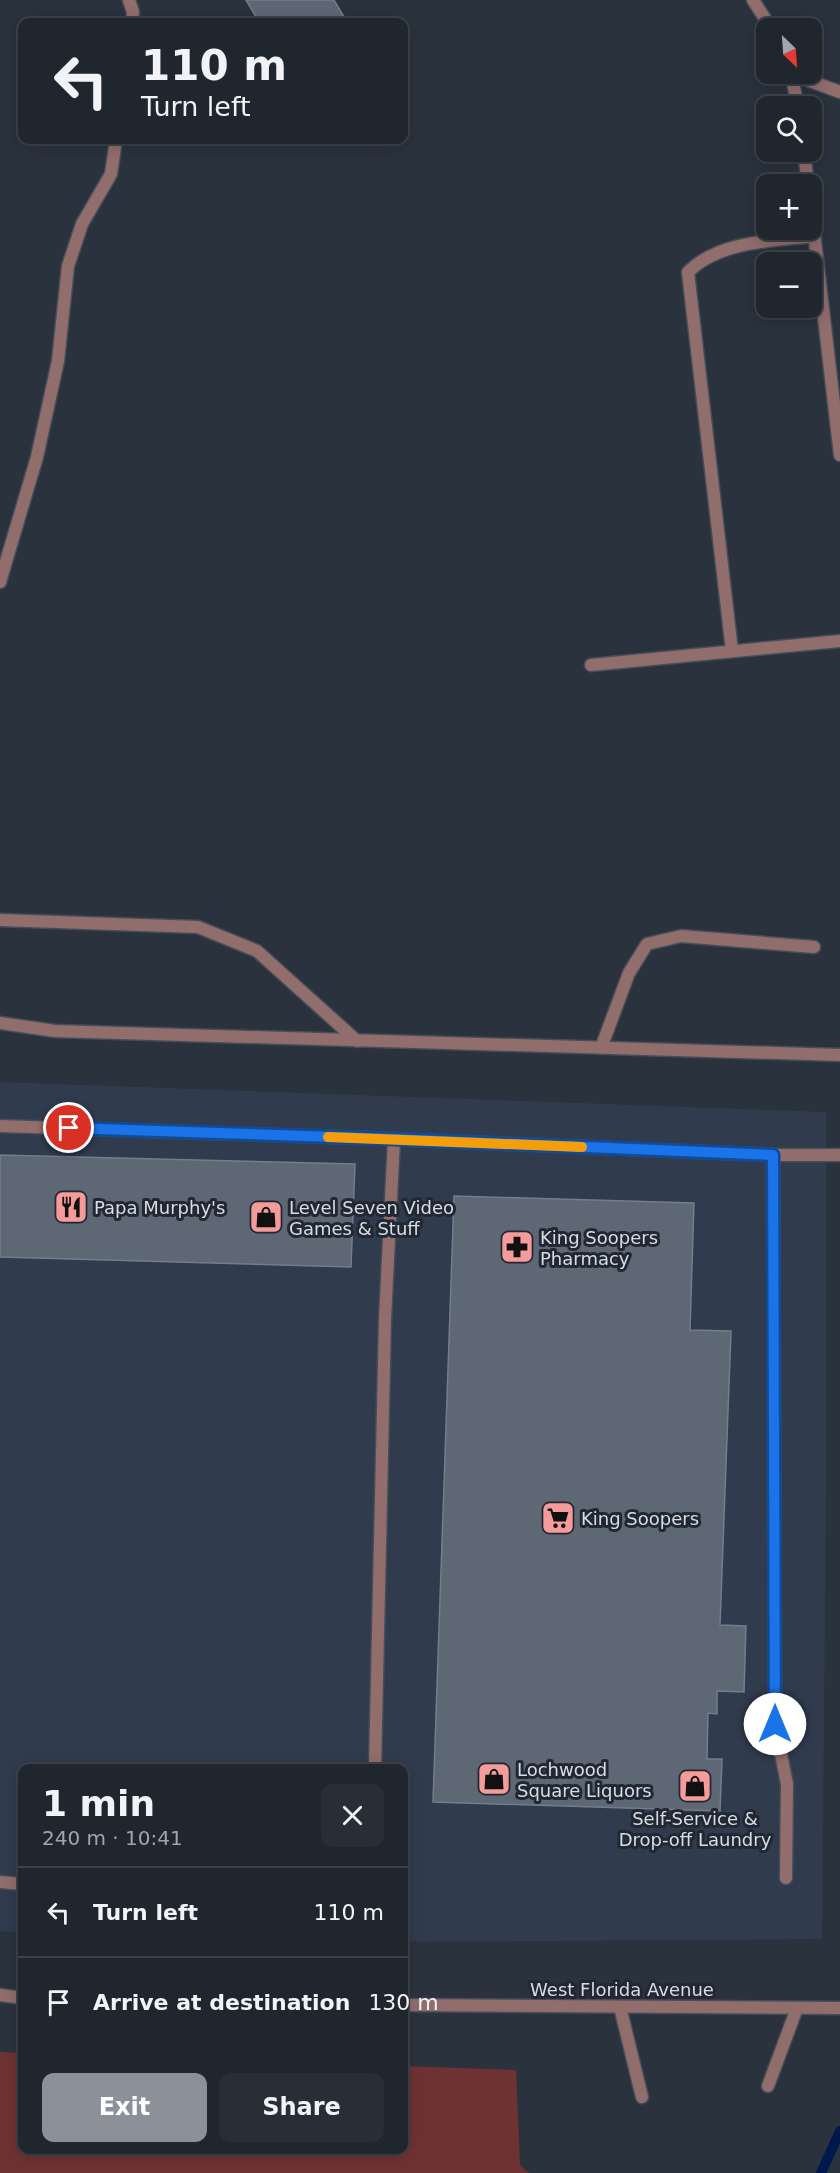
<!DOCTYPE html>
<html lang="en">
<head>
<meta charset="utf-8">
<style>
	body { margin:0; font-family:"DejaVu Sans",sans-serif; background:#282e36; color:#f1f3f6; height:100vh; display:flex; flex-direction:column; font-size:22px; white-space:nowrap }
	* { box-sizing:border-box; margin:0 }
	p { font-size:20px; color:#a2a5aa }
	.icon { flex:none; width:33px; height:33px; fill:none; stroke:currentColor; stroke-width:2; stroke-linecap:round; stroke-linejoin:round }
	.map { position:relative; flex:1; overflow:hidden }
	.panel { position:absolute; left:18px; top:1764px; width:390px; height:390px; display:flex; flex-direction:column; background:#20262e; border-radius:12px; box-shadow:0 3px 15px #0003,0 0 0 2px #3d434a }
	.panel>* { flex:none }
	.banner { position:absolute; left:18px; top:18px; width:390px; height:126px; border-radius:12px; box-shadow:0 3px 15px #0003,0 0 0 2px #3d434a; background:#20262e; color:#f1f3f6; overflow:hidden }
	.needle { width:39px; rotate:155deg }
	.buttons { position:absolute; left:756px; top:18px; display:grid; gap:12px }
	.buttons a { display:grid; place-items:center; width:66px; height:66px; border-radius:12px; background:#20262e; box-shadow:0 3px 15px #0003,0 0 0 2px #3d434a; font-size:30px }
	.pin { position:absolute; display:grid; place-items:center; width:51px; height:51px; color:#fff; margin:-26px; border:3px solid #fff; border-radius:50%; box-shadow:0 2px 6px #0007 }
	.me { position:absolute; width:66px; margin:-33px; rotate:0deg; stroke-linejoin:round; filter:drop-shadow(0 0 4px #0008) }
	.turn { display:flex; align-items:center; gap:21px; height:126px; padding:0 24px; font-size:27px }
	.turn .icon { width:78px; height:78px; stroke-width:2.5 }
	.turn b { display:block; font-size:42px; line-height:51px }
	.round { display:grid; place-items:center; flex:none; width:63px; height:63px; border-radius:12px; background:#282e36 }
	.headline { display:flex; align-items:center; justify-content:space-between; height:102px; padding:0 24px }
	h1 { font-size:36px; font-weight:800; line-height:45px }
	.primary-button { display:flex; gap:12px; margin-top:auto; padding:12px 24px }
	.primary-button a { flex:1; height:69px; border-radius:12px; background:#8c9099; color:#fff; font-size:24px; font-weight:800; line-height:69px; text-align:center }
	.primary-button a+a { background:#282e36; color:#f1f3f6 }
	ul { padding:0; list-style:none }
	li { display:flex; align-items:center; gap:18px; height:90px; padding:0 24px; border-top:2px solid #3d434a }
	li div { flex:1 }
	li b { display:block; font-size:22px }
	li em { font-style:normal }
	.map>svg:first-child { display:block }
	.built { fill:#303b4d }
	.green { fill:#6f3233 }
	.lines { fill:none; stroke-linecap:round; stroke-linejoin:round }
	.stream { stroke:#00194c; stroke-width:10 }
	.building { fill:#5e6774; stroke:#747d8b; stroke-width:1.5 }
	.service-casing { stroke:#464d59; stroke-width:15 }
	.minor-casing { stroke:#464d59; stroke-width:15 }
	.tertiary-casing { stroke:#464d59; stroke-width:15 }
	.service { stroke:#916d6c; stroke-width:12 }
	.minor { stroke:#916d6c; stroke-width:12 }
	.tertiary { stroke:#916d6c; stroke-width:12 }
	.route-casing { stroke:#114b97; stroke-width:15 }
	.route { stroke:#1a73e8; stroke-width:10 }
	.slow { stroke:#f59e0b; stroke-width:10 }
	.labels { text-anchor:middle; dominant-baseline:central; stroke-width:6; stroke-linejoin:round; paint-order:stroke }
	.poi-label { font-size:18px; fill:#d8dde4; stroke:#212833; text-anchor:start }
	.street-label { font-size:18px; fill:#d8dde4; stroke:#212833 }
</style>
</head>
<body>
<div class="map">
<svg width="840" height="2173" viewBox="0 0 840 2173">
	<rect width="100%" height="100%" fill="#2a323e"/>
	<path class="built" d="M 0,1082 L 826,1112 L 826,1499 L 822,1939 L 404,1942 L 404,1768 L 22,1768 L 22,1933 L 0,1931 Z"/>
	<path class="green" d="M 0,2052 L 22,2053 L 22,2150 L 404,2150 L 404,2066 L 516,2070 L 520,2165 L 529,2173 L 0,2173 Z"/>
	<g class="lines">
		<path class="stream" d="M 821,2173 L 840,2131"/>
	</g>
	<path class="building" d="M 246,0 L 334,0 L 347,22 L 279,22 L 276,17 L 267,22 L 259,22 Z
		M 0,1155 L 355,1164 L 351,1267 L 0,1257 Z
		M 454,1196 L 694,1203 L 690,1330 L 731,1331 L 720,1625 L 746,1626 L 744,1692 L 717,1691 L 717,1714 L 708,1713 L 707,1759 L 722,1759 L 720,1811 L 433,1802 Z"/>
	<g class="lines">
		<g class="service-casing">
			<path id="service" d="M 129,0 L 133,12 L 132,22
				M 791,74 L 840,92
				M 0,582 L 37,457 L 58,361 L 68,266 L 82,224 L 111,174 L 116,140
				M 732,651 L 688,272 C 719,241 772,241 814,236
				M 591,665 L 840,641
				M 0,920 L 198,927 L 257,951 L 357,1041
				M 0,1023 L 55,1031 L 840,1055
				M 601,1048 L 629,973 L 647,944 L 681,936 L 814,947
				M 0,1126 L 394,1139 L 773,1155 L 840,1155
				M 773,1155 L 775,1724 L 787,1784 L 786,1878
				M 375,1768 L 385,1319 L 394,1139
				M 0,1882 L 22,1884
				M 620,2007 L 642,2097
				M 768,2086 L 797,2008"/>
		</g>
		<g class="minor-casing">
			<path id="minor" d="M 753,0 L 771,28
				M 791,74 L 798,106
				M 804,152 L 808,184
				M 812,215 L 840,455"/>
		</g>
		<g class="tertiary-casing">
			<path id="tertiary" d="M 0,1995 L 22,1998
				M 404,2005 L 840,2008"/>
		</g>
		<use href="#service" class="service"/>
		<use href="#minor" class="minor"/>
		<use href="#tertiary" class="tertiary"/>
	</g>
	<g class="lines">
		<g class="route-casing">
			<path id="route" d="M 69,1128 L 394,1139 L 773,1155 L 775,1724"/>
		</g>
		<use href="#route" class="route"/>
		<path class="slow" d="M 328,1137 L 582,1147"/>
	</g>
	<defs>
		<g id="restaurant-square" transform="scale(1.725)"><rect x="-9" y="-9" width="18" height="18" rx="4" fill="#f59b99" stroke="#212833"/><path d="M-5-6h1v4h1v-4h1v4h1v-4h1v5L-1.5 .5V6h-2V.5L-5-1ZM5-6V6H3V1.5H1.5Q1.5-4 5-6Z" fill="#111"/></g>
		<g id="shop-square" transform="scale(1.725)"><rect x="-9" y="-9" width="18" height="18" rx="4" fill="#f59b99" stroke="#212833"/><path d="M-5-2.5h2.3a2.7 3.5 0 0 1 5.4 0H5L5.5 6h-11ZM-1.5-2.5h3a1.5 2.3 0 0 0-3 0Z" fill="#111"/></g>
		<g id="pharmacy-square" transform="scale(1.725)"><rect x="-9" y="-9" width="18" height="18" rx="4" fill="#f59b99" stroke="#212833"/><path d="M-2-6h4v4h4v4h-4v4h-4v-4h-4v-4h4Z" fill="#111"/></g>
		<g id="supermarket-square" transform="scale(1.725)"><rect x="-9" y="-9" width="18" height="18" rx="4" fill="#f59b99" stroke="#212833"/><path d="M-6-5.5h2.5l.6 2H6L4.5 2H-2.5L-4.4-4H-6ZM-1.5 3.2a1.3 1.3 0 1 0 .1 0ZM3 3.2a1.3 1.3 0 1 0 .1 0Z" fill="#111"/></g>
	</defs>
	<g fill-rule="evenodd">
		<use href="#restaurant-square" x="71" y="1207"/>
		<use href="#shop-square" x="266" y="1217"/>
		<use href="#pharmacy-square" x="517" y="1247"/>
		<use href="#supermarket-square" x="558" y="1518"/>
		<use href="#shop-square" x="494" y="1779"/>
		<use href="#shop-square" x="695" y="1786"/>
	</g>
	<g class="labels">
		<g class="poi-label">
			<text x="94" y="1207">Papa Murphy's</text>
			<text x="289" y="1207">Level Seven Video<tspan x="289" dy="21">Games &amp; Stuff</tspan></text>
			<text x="540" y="1237">King Soopers<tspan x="540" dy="21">Pharmacy</tspan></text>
			<text x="581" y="1518">King Soopers</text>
			<text x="517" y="1769">Lochwood<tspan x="517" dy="21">Square Liquors</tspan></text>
			<text x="695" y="1818" text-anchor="middle">Self-Service &amp;<tspan x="695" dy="21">Drop-off Laundry</tspan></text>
		</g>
		<g class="street-label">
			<text x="622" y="1989">West Florida Avenue</text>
		</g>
	</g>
</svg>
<div class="buttons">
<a><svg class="needle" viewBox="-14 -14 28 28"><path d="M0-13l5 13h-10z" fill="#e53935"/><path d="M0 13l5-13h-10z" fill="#a2a5aa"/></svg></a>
<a><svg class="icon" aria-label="search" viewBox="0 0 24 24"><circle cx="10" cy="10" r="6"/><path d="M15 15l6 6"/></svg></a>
<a>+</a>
<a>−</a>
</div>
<div class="pin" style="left:69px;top:1128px;background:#d93025"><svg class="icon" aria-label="arrive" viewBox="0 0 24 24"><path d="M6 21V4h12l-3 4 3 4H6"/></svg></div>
<svg class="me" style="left:775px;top:1724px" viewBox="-20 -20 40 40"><circle r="19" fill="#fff"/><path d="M0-13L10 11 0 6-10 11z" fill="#1a73e8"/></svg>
<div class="banner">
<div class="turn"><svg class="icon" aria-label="left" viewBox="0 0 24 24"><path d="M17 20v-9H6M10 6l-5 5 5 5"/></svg><div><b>110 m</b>Turn left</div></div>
</div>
<section class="panel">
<div class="headline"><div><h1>1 min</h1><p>240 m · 10:41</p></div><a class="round"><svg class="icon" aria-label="close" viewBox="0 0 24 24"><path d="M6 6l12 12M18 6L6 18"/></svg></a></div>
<ul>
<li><svg class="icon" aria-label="left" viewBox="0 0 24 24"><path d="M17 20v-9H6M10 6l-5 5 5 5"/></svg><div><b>Turn left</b></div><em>110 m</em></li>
<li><svg class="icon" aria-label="arrive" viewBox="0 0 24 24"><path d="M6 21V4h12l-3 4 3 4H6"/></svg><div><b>Arrive at destination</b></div><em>130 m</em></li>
</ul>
<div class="primary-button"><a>Exit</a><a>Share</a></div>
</section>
</div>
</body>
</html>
